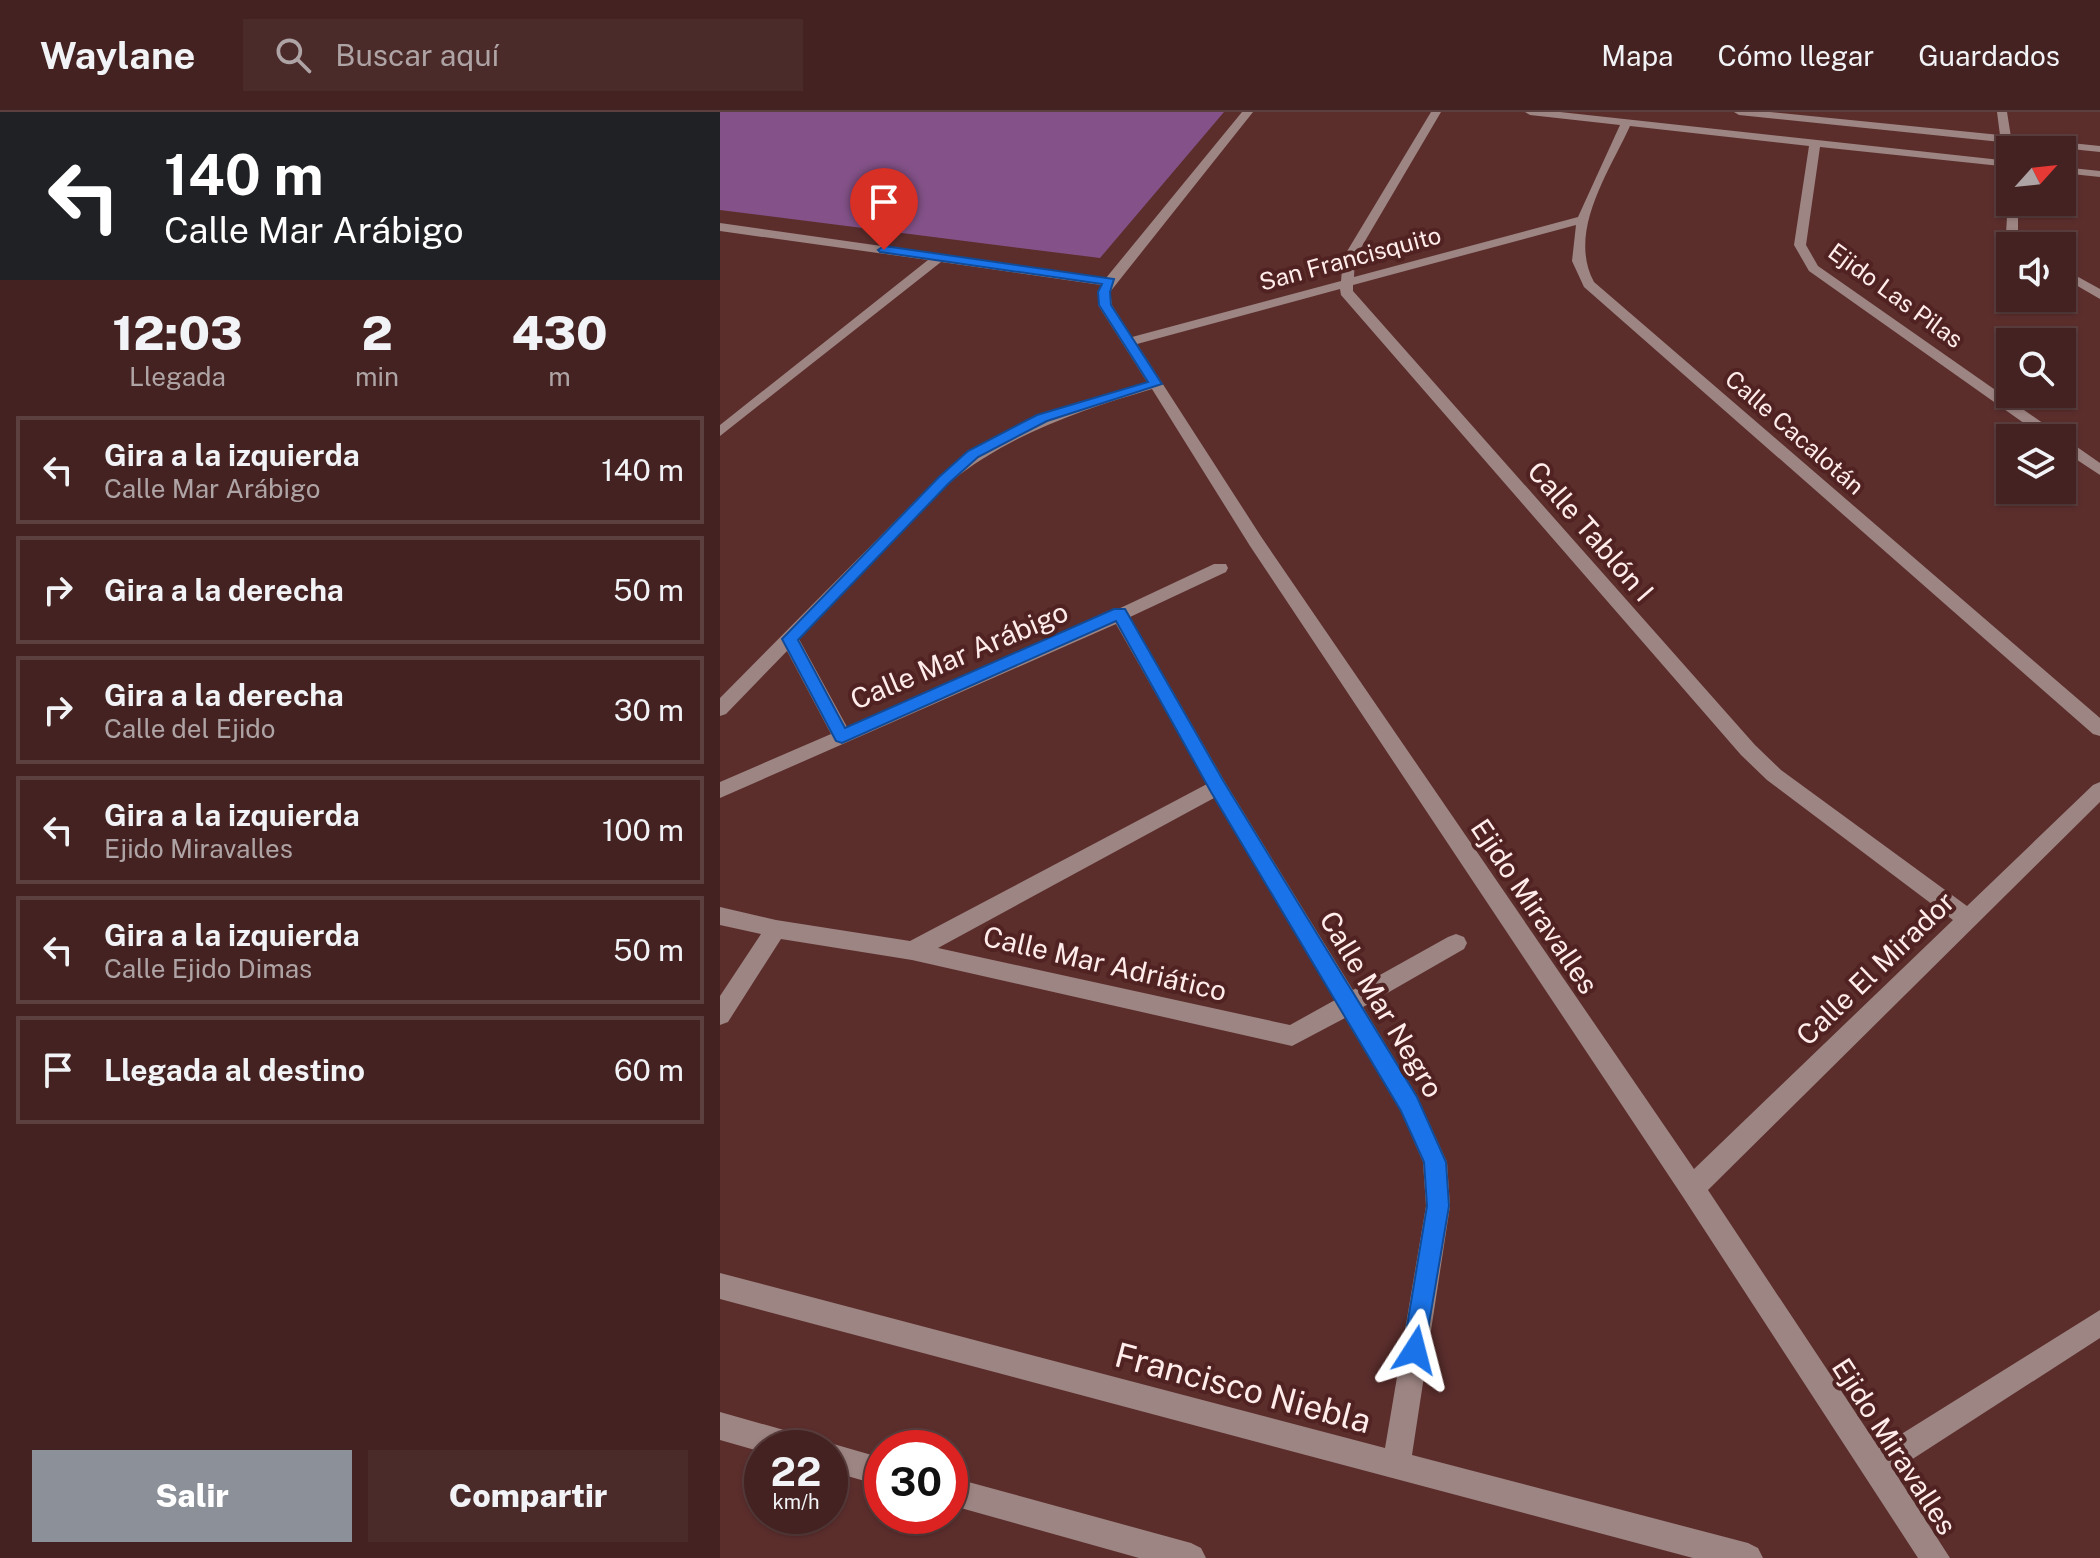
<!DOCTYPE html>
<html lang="es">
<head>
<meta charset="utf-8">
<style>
	body { margin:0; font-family:"Public Sans",sans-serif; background:#4b2a2a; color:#f1f3f6; height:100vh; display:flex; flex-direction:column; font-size:30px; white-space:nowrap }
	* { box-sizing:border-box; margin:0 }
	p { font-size:26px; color:#afa4a5 }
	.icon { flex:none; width:44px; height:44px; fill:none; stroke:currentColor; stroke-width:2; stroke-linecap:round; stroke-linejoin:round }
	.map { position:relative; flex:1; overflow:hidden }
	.side { display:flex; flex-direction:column; background:#442221; width:720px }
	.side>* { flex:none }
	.top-card { background:#202124; color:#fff; overflow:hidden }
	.needle { width:52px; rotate:63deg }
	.controls { position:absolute; left:1276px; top:24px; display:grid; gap:16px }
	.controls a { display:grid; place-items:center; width:80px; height:80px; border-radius:0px; background:#442221; box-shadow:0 2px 6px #0004,0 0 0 2px #5c3f3f; font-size:40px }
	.speed { position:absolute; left:24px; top:1318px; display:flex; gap:16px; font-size:40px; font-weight:700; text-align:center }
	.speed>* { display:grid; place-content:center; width:104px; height:104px; border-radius:50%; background:#442221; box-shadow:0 2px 6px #0004,0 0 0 2px #5c3f3f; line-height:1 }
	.speed small { font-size:20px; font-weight:400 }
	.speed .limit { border:12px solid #d22; background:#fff; color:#111 }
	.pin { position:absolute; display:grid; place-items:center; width:68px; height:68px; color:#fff; margin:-82px -34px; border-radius:50% 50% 50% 0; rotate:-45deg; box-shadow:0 0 8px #0007 }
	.pin .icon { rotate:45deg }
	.me { position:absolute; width:88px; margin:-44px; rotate:9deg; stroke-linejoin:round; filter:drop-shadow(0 0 6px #0008) }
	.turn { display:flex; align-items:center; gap:28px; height:168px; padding:0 32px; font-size:36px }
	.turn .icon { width:104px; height:104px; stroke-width:2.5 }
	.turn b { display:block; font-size:56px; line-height:68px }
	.eta { display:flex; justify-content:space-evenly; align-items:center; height:136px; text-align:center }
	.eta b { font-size:48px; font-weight:800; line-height:56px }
	.button { display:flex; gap:16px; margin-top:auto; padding:16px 32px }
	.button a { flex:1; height:92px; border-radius:0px; background:#8c9099; color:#fff; font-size:32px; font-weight:800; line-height:92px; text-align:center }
	.button a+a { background:#4b2a2a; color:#f1f3f6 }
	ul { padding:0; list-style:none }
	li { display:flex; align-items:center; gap:24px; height:108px; margin:0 16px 12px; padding:0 16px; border:4px solid #5c3f3f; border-radius:0px }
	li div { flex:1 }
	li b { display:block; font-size:30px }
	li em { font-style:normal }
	header { display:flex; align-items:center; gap:48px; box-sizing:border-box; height:112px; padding:0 40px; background:#442221; border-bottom:2px solid #5c3f3f }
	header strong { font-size:38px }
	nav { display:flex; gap:44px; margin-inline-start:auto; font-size:28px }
	.search { width:560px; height:72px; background:#4b2a2a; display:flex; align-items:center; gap:20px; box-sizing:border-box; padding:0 28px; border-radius:0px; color:#afa4a5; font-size:30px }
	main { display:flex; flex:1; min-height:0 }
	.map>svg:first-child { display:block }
	.green { fill:#845289 }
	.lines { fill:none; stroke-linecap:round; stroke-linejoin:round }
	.minor { fill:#9d8583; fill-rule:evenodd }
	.route { fill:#1a73e8; stroke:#114b97; stroke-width:2 }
	.labels { text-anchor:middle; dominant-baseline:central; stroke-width:8; stroke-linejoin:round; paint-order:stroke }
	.far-street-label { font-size:24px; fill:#ffeceb; stroke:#502322 }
	.street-label { font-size:28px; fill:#ffeceb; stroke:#502322 }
	.near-street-label { font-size:34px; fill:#ffeceb; stroke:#502322 }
</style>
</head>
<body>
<header>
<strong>Waylane</strong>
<div class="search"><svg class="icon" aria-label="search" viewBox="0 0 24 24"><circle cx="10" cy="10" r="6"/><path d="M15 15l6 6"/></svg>Buscar aquí</div>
<nav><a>Mapa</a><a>Cómo llegar</a><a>Guardados</a></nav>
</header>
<main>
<section class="side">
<div class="top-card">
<div class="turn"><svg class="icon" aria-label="left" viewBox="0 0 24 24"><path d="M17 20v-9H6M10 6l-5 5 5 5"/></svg><div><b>140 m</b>Calle Mar Arábigo</div></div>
</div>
<div class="eta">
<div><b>12:03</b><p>Llegada</p></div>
<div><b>2</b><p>min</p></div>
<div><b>430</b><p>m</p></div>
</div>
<ul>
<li><svg class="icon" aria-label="left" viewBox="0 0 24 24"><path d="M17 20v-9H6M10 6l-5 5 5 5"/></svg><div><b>Gira a la izquierda</b><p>Calle Mar Arábigo</p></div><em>140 m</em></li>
<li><svg class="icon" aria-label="right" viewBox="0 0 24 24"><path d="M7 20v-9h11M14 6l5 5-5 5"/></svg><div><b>Gira a la derecha</b></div><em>50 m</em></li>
<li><svg class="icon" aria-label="right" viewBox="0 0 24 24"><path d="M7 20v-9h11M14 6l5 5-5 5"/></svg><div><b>Gira a la derecha</b><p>Calle del Ejido</p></div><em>30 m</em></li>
<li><svg class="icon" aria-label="left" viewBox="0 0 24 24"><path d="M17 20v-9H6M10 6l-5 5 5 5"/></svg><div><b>Gira a la izquierda</b><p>Ejido Miravalles</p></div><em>100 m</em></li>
<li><svg class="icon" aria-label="left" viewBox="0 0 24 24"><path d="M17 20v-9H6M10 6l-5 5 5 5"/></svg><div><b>Gira a la izquierda</b><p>Calle Ejido Dimas</p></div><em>50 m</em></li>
<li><svg class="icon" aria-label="arrive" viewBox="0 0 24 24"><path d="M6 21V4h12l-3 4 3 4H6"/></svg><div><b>Llegada al destino</b></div><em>60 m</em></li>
</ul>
<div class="button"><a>Salir</a><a>Compartir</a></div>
</section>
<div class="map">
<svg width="1380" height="1446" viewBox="0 0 1380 1446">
	<rect width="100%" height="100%" fill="#5b2e2c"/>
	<path class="green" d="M 0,0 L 504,0 L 380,146 L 0,98 Z"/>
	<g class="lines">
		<path class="minor" d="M 522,0 L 533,0 L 390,180 L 392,193 L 412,225 L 621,169 L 623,146 L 711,0 L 721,0 L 635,146 L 634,165 L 858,105 L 900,13 L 810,3 L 805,0 L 840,0 L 1290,49 L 1290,55 L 1100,35 L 1086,133 L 1098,154 L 1380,351 L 1380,363 L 1342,338 L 1342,326 L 1325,326 L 1089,159 L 1074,133 L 1089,34 L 910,14 C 889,60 847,120 874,170 L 1380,606 L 1380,624 L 1373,622 L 864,175 L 852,149 L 856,113 L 633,173 L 633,179 L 1035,633 L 1061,658 L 1247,794 L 1373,673 L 1380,670 L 1380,690 L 988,1078 L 1159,1336 L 1380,1198 L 1380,1226 L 1174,1359 L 1230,1446 L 1198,1446 L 963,1085 L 530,434 L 432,277 C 358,299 290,322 229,371 L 79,527 L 127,615 L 362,514 L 494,452 L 506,452 L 508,456 L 506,460 L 410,505 L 505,670 L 633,878 L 728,825 L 736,822 L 744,825 L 747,831 L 744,837 L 643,895 L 697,984 L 727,1050 L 730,1094 L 692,1343 L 1028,1431 L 1038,1436 L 1043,1446 L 973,1446 L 0,1187 L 0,1161 L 665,1336 L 706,1094 L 703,1050 L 681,1000 L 625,906 L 572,934 L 192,848 L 61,827 L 8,910 L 0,913 L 0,884 L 41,822 L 0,813 L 0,795 L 56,808 L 190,829 L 487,672 L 396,512 L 0,686 L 0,670 L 111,622 L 67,539 L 6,602 L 0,604 L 0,586 L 219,365 C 281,315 351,292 427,270 L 378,193 L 378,180 L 381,173 L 221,150 L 0,324 L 0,313 L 208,148 L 0,119 L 0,111 L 386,166 ZM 620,177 L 621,183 L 1021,643 L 1047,668 L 1233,808 L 974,1057 L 542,426 L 417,232 ZM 494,686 L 615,888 L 570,913 L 218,836 Z
			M 1014,0 L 1050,0 L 1280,23 L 1277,0 L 1287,0 L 1291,25 L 1380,34 L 1380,40 L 1292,31 L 1293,38 L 1288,42 L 1282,39 L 1281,30 L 1019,3 Z
			M 1342,55 L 1380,59 L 1380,65 L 1342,61 Z
			M 1288,87 L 1298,90 L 1298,121 L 1310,134 L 1297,134 L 1286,122 Z
			M 1342,156 L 1380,177 L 1380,187 L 1342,165 Z
			M 0,1300 L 78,1322 L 88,1326 L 92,1336 L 42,1336 L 42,1340 L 0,1328 Z
			M 110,1331 L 162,1346 L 162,1374 L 110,1359 L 110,1336 L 100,1336 Z
			M 230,1365 L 471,1431 L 481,1436 L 486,1446 L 419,1446 L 230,1393 Z"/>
	</g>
	<path class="route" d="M 164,134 L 394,167 L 390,180 L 391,193 L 442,272 L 327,309 L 258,345 L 229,371 L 78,528 L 125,616 L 394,497 L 405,497 L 504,670 L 697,985 L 726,1050 L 729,1094 L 703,1247 L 695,1251 L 686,1247 L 683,1238 L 707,1094 L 704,1050 L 681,999 L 491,680 L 396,509 L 122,631 L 116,629 L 62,527 L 219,365 L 248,339 L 317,303 L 428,270 L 379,193 L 378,180 L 382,172 L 160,140 L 158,138 Z"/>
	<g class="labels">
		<g class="far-street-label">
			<text transform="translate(630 146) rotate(-15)">San Francisquito</text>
			<text transform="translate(1176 183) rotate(36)">Ejido Las Pilas</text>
			<text transform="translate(1075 320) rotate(41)">Calle Cacalotán</text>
		</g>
		<g class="street-label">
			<text transform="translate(871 419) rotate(49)">Calle Tablón I</text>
			<text transform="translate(239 543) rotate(-23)">Calle Mar Arábigo</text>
			<text transform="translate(815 794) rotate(56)">Ejido Miravalles</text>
			<text transform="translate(385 851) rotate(13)">Calle Mar Adriático</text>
			<text transform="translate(1155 856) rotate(-44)">Calle El Mirador</text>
			<text transform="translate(662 892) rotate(59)">Calle Mar Negro</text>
			<text transform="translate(1175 1334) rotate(57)">Ejido Miravalles</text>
		</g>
		<g class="near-street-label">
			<text transform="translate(523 1276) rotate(15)">Francisco Niebla</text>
		</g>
	</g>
</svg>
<div class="controls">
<a><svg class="needle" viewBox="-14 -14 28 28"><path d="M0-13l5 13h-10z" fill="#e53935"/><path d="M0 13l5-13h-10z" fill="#afa4a5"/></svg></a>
<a><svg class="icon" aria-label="sound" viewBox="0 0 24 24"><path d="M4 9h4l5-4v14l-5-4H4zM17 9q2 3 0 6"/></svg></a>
<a><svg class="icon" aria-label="search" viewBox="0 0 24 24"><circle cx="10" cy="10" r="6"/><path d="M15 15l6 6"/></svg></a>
<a><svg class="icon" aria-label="layers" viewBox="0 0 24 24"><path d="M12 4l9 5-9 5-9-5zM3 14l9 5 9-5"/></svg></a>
</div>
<div class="speed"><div>22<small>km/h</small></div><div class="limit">30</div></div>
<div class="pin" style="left:164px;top:138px;background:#d93025"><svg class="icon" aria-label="arrive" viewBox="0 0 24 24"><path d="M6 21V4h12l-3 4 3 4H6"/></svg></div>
<svg class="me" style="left:695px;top:1238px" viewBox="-20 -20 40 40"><path d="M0-17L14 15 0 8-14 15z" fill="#1a73e8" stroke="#fff" stroke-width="4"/></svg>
</div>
</main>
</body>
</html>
